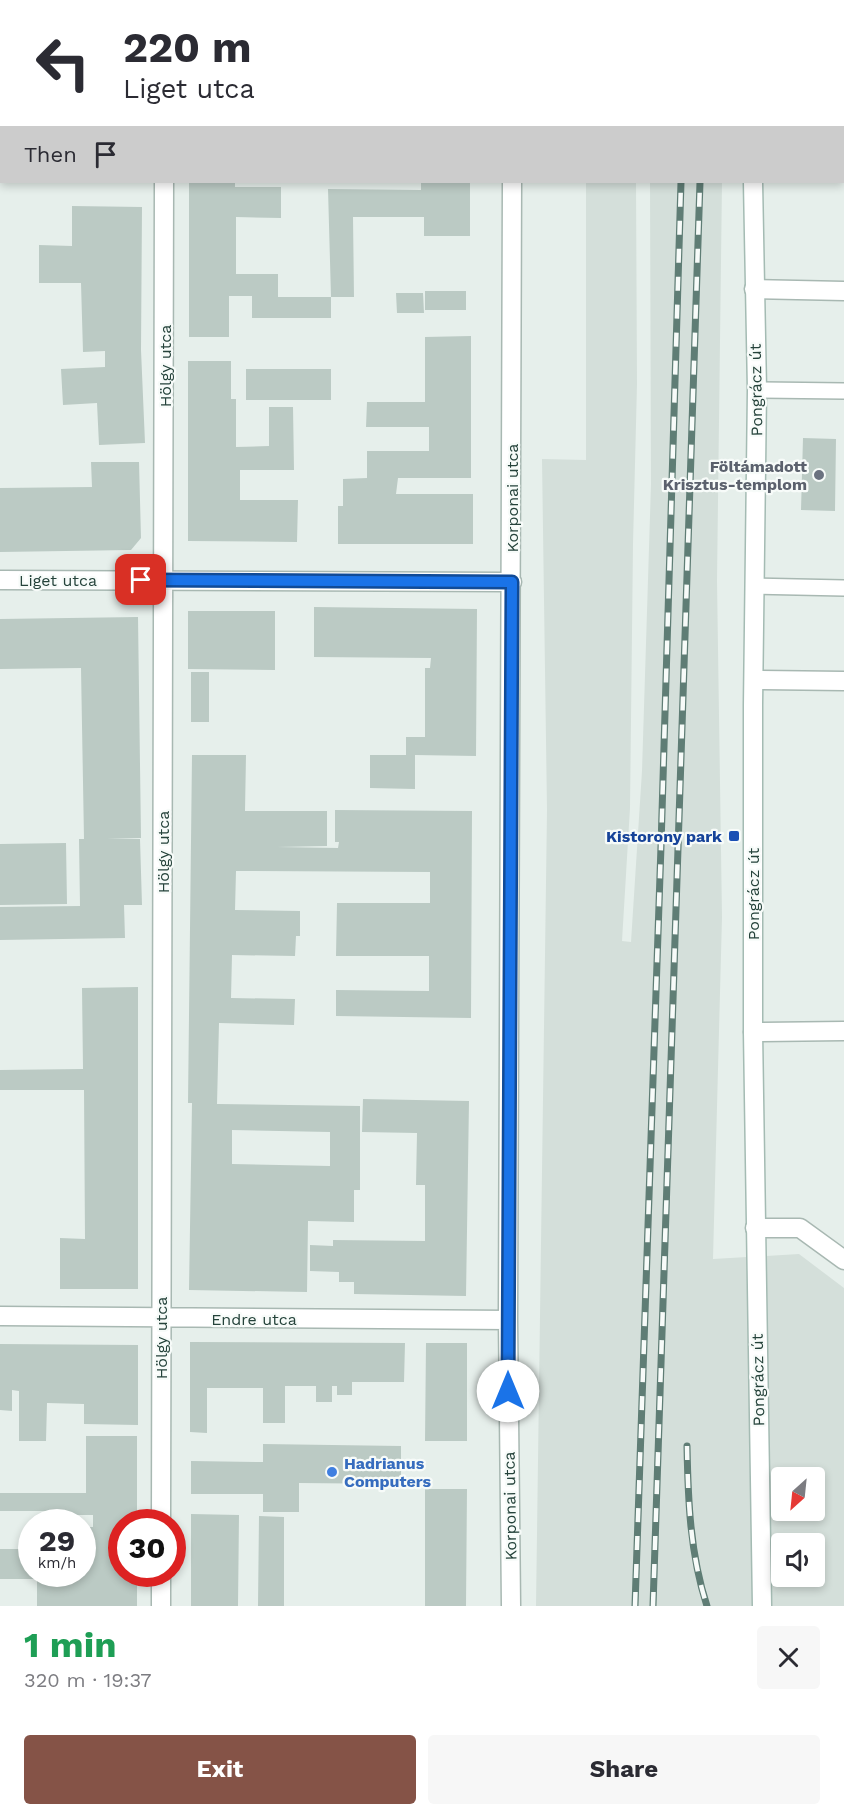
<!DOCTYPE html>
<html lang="en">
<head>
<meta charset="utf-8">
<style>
	body { margin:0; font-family:"Work Sans",sans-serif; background:#f7f7f7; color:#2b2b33; height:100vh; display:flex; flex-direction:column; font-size:22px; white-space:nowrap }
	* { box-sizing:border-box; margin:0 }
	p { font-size:20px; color:#7c7c81 }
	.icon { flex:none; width:33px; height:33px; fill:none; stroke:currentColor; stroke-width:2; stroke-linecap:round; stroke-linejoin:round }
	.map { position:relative; height:1606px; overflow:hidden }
	.drawer { display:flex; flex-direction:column; background:#fff; flex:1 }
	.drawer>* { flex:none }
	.banner { position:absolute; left:0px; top:0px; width:844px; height:183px; box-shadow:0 3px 9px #0003; background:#fff; color:#2b2b33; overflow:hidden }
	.needle { width:39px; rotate:207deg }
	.controls { position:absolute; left:771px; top:1467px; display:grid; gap:12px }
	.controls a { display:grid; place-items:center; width:54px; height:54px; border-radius:6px; background:#fff; box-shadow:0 3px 9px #0003; font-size:30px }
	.speed { position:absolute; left:18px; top:1509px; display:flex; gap:12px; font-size:30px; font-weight:700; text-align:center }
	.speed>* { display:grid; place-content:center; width:78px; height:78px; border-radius:50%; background:#fff; box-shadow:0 3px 9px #0003; line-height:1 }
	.speed small { font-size:15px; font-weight:400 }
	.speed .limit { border:9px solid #d22; background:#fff; color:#111 }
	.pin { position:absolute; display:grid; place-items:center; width:51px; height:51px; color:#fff; margin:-26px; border-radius:12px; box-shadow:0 3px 9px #0006 }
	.me { position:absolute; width:66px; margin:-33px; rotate:0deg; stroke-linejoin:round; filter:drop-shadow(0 0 4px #0008) }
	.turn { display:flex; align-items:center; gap:21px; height:126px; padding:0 24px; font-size:27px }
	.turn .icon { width:78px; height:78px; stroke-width:2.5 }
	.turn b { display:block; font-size:42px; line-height:51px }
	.then { display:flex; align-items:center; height:57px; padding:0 24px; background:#0003; gap:12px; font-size:22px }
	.round { display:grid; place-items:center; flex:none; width:63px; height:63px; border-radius:6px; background:#f7f7f7 }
	.headline { display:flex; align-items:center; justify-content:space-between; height:102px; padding:0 24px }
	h1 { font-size:36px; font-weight:700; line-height:45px; color:#1e9e55 }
	.primary-button { display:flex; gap:12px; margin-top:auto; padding:12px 24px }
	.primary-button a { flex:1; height:69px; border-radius:6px; background:#855347; color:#fff; font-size:24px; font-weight:700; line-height:69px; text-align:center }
	.primary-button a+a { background:#f7f7f7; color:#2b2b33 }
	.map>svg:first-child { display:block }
	.built { fill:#d4dfda; fill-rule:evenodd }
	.building { fill:#bbcac4; fill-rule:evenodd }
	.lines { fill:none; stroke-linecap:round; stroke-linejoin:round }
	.lane-casing { stroke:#a8b8b2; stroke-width:18 }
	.street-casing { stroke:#a8b8b2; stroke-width:21 }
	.secondary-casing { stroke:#a4bbb3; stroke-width:21 }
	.lane { stroke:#fff; stroke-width:15 }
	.street { stroke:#fff; stroke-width:18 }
	.secondary { stroke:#fff; stroke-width:18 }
	.rail-casing { stroke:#5f7d75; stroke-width:7 }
	.rail { stroke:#f7fbf9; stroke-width:4.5; stroke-dasharray:14; stroke-linecap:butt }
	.route-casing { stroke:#114b97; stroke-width:15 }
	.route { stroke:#1a73e8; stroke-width:10 }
	.worship-dot { fill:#6b7280; stroke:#f7fbf9; stroke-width:2 }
	.transit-dot { fill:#1a4fb4; stroke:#f7fbf9; stroke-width:2 }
	.shop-dot { fill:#3f7fe0; stroke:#f7fbf9; stroke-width:2 }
	.labels { text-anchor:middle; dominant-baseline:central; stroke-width:4.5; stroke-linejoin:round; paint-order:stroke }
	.street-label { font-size:16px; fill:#24423a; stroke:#f7fbf9 }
	.worship-label { font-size:16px; font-weight:bold; fill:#5b616d; stroke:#f7fbf9; text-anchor:end }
	.transit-label { font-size:16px; font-weight:bold; fill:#164399; stroke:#f7fbf9; text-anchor:end }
	.shop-label { font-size:16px; font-weight:bold; fill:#366cbe; stroke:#f7fbf9; text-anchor:start }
</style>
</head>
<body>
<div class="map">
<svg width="844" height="1606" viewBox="0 0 844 1606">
	<rect width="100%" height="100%" fill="#e6efeb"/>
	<path class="built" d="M 650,0 L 844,0 L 844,114 L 843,2 Z
		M 586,182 L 636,182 L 637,384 L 633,544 L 630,808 L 622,941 L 631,942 L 642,771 L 651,484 L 650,182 L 722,182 L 717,581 L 722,917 L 713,1259 L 799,1254 L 844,1288 L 844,1606 L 536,1606 L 547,810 L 542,459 L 586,460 ZM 782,1478 L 814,1478 L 814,1510 L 782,1510 ZM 782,1544 L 814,1544 L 814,1576 L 782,1576 Z"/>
	<path class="building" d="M 189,182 L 235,182 L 235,187 L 281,187 L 281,218 L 236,217 L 236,274 L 278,274 L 278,297 L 331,297 L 331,318 L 252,318 L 252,296 L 229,296 L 229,337 L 189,337 Z
		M 421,182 L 470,182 L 470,236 L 424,236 L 424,217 L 353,217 L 354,297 L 331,297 L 328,189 L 421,190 Z
		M 72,206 L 142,207 L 141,350 L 145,443 L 99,445 L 97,403 L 63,405 L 61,369 L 105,367 L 105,351 L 83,352 L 81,283 L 39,283 L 39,245 L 72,246 Z
		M 425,291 L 466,291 L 466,310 L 425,310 Z
		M 396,293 L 423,293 L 424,313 L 397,313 Z
		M 471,336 L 471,478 L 398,478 L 396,494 L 473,494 L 473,544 L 338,544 L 338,506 L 343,506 L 343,479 L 367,478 L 367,451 L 429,451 L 429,427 L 366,427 L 367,402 L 425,402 L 425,337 Z
		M 188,361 L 231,361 L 231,399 L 236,399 L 236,447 L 269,446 L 269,407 L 293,407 L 294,470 L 240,470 L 240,500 L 298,500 L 297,542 L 188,541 Z
		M 246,369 L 331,369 L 331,400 L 246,400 Z
		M 803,438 L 836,439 L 835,511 L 801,510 Z
		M 91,462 L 139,462 L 141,538 L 131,550 L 0,552 L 0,488 L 92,487 Z
		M 314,607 L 477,609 L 476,756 L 415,755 L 415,789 L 370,788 L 370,755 L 406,755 L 406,737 L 425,737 L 425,668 L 430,668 L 431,658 L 314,657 Z
		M 188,611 L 275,611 L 275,670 L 188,669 Z
		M 138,617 L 141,838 L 107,838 L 140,839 L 142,905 L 124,905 L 125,938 L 0,940 L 0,907 L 80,906 L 79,839 L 84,839 L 81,668 L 0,669 L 0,619 Z
		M 191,672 L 209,672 L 209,722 L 191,722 Z
		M 192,755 L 246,755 L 245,811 L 327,811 L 327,846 L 277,847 L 338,848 L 339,842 L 335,842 L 335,810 L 472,811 L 471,1018 L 336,1016 L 336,990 L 429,991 L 429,956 L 336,956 L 337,903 L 430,903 L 430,872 L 236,871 L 235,910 L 300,911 L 300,936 L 296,936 L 295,956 L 232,955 L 231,998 L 295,999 L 294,1025 L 219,1023 L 217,1104 L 360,1106 L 360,1190 L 354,1190 L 354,1222 L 308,1221 L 307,1292 L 189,1290 L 192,1103 L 188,1103 ZM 232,1130 L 330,1132 L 330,1166 L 232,1164 Z
		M 66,843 L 67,904 L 0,905 L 0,844 Z
		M 138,987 L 138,1289 L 60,1289 L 60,1238 L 85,1239 L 84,1090 L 0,1090 L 0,1070 L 83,1069 L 82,988 Z
		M 363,1099 L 469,1101 L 466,1296 L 354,1294 L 354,1282 L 339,1282 L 339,1272 L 310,1271 L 310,1245 L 333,1246 L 333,1240 L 425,1241 L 425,1185 L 416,1185 L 417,1133 L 362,1132 Z
		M 190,1342 L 405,1343 L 404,1382 L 352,1382 L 352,1395 L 337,1395 L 337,1386 L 332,1386 L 332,1402 L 316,1402 L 316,1386 L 285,1386 L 285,1423 L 263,1423 L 263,1388 L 207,1388 L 207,1433 L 190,1432 Z
		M 426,1343 L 467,1343 L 467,1441 L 425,1441 Z
		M 0,1344 L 138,1345 L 138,1425 L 84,1424 L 84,1404 L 47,1403 L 46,1441 L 19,1441 L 19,1391 L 12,1390 L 12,1411 L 0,1410 Z
		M 86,1436 L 137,1436 L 137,1522 L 122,1522 L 122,1574 L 137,1574 L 137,1606 L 37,1606 L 37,1579 L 0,1579 L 0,1549 L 32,1549 L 32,1574 L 82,1574 L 82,1527 L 93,1527 L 93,1515 L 68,1515 L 68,1511 L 0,1511 L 0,1493 L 86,1493 Z
		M 263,1444 L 401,1446 L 401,1484 L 299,1483 L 299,1512 L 263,1512 L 263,1494 L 191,1494 L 191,1461 L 263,1462 Z
		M 425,1489 L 467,1489 L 466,1606 L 425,1606 Z
		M 191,1514 L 239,1515 L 238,1606 L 191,1606 Z
		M 259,1516 L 284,1517 L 284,1606 L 258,1606 Z"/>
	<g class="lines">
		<g class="lane-casing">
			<path id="lane" d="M 757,390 L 844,391
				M 755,586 L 844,588"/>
		</g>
		<g class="street-casing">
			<path id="street" d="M 164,0 L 164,2
				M 512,2 L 512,0
				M 843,142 L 844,142
				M 754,289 L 844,291
				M 0,580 L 512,582
				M 754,680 L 844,681
				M 753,1032 L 844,1031
				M 755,1228 L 800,1228 L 844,1260
				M 0,1316 L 508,1320
				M 161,1522 L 164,182
				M 161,1606 L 161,1574
				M 511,1606 L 508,1320 L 512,182"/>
		</g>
		<g class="secondary-casing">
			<path id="secondary" d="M 755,2 L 755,0
				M 753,182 L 757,390 L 753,705 L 753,1032 L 762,1606"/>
		</g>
		<use href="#lane" class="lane"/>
		<use href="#street" class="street"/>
		<use href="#secondary" class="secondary"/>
		<g class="rail-casing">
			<path id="rail" d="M 682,0 L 682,2
				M 704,2 L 704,0
				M 687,1446 C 688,1500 690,1554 707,1606
				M 635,1606 L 661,846 L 681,182
				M 653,1606 L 700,182"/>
		</g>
		<use href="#rail" class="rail"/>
	</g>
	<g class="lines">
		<g class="route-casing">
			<path id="route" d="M 141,580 L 512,582 L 508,1391"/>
		</g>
		<use href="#route" class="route"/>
	</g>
	<circle class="worship-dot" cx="819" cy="475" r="6"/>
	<rect class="transit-dot" x="728" y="830" width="12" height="12" rx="3"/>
	<circle class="shop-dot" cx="332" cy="1472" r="6"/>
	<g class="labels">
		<g class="street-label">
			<text transform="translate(165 366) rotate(-90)">Hölgy utca</text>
			<text transform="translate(756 390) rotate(-91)">Pongrácz út</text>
			<text transform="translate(512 498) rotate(-90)">Korponai utca</text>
			<text x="58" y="580">Liget utca</text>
			<text transform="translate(163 852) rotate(-90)">Hölgy utca</text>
			<text transform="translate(753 894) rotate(-90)">Pongrácz út</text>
			<text x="254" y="1319">Endre utca</text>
			<text transform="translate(161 1338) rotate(-90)">Hölgy utca</text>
			<text transform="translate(758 1380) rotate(-91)">Pongrácz út</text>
			<text transform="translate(510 1506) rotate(-91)">Korponai utca</text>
		</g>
		<g class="worship-label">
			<text x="807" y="466">Föltámadott<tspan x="807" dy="18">Krisztus-templom</tspan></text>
		</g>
		<g class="transit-label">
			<text x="722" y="836">Kistorony park</text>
		</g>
		<g class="shop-label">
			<text x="344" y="1463">Hadrianus<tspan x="344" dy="18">Computers</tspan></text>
		</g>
	</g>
</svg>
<div class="controls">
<a><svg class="needle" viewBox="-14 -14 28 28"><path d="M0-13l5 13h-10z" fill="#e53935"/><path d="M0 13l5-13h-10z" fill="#7c7c81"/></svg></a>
<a><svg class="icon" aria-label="sound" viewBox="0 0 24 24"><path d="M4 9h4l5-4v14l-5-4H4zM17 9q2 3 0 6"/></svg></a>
</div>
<div class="speed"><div>29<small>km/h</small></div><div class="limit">30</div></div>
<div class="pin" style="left:141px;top:580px;background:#d93025"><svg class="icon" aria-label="arrive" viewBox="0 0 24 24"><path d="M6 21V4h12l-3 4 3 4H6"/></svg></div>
<svg class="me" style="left:508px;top:1391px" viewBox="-20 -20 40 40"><circle r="19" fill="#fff"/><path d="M0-13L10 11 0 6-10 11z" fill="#1a73e8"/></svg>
<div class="banner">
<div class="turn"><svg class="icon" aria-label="left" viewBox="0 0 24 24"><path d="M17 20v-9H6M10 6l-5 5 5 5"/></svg><div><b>220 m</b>Liget utca</div></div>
<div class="then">Then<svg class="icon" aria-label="arrive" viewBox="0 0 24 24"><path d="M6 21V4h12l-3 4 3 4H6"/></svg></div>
</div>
</div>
<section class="drawer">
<div class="headline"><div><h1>1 min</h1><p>320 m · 19:37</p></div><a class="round"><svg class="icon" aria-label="close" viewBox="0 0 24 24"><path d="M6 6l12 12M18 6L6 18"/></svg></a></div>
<div class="primary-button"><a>Exit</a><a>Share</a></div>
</section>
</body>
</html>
